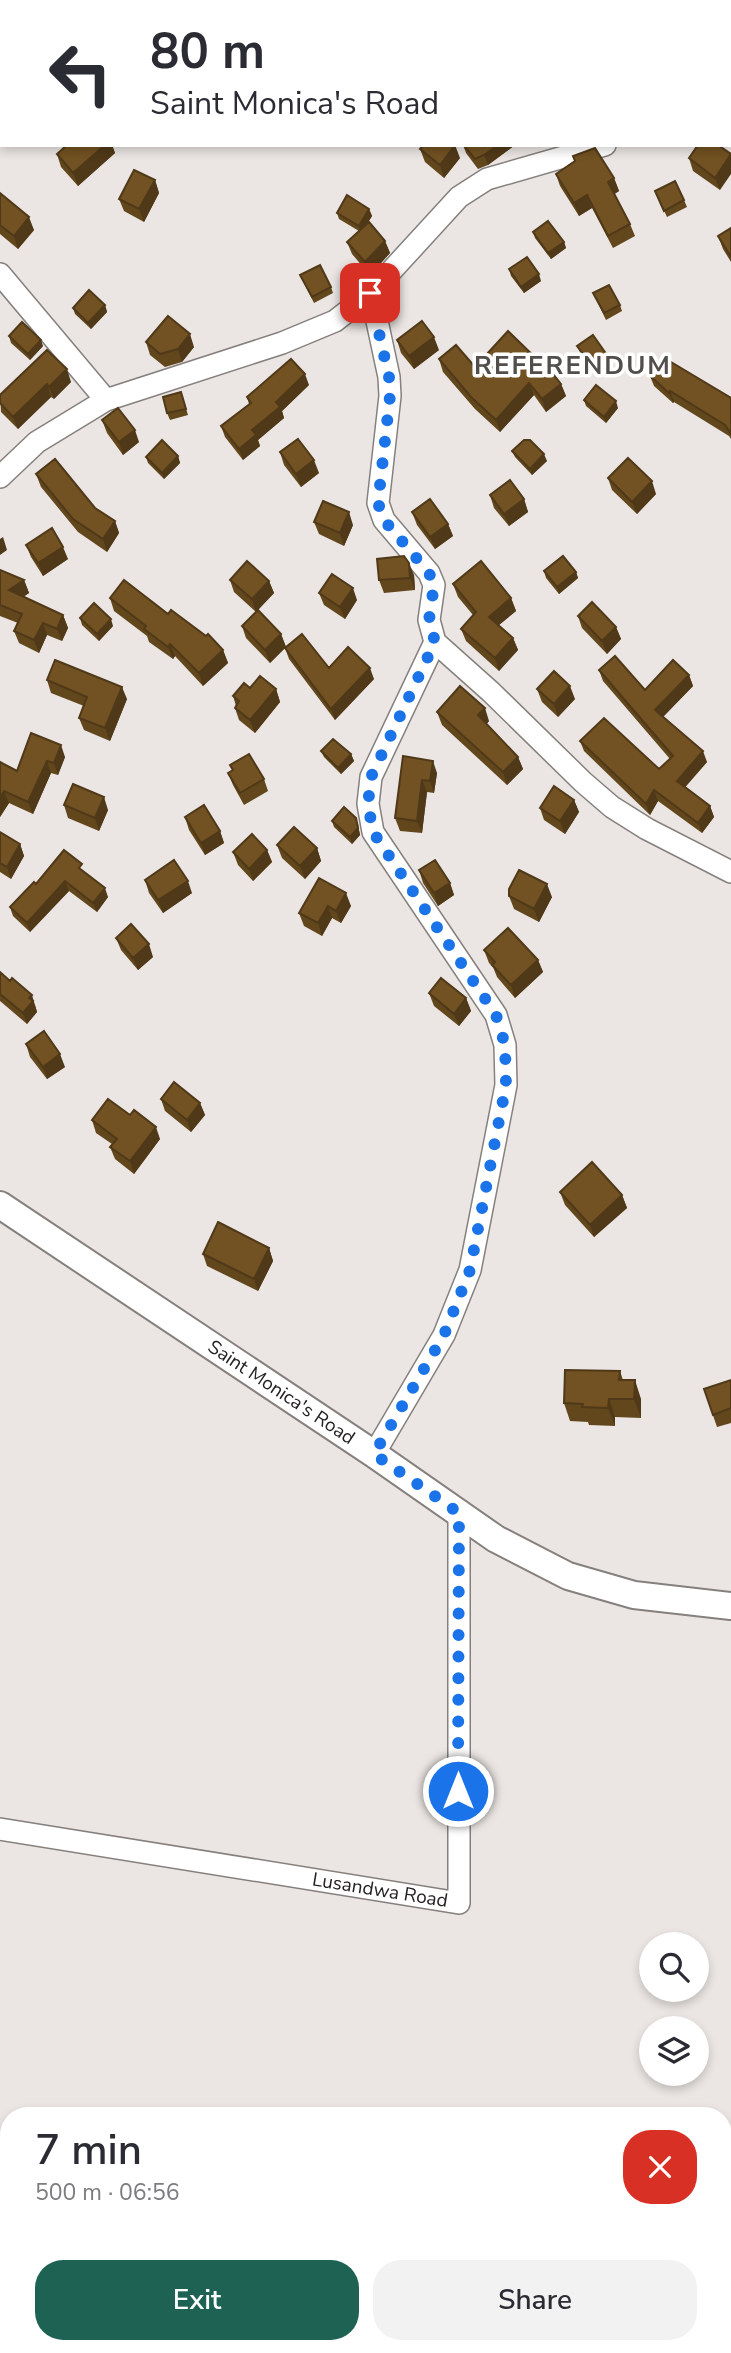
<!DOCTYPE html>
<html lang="en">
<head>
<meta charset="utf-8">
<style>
	body { margin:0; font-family:"Nunito Sans",sans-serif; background:#f2f2f3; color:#2b2b33; height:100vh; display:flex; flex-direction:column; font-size:26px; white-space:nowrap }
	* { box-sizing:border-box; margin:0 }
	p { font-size:23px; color:#7c7c81 }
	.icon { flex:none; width:38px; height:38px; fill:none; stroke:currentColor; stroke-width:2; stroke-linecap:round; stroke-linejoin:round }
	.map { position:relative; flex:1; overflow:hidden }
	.sheet { position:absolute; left:0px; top:2107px; width:732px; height:247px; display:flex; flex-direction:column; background:#fff; border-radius:28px 28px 0 0; box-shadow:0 4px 10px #0003 }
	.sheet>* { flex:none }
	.top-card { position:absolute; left:0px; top:0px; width:732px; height:147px; box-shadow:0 4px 10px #0003; background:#fff; color:#2b2b33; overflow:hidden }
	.buttons { position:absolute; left:639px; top:1932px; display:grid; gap:14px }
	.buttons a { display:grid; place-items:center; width:70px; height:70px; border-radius:50%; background:#fff; box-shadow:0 4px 10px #0003; font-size:35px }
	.pin { position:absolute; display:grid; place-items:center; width:60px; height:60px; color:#fff; margin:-30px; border-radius:14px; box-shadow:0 4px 10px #0006 }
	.me { position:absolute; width:77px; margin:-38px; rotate:0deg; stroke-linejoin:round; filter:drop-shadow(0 0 5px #0008) }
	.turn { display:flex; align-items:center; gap:24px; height:147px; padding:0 35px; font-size:32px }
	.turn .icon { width:91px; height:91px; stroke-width:2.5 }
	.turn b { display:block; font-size:49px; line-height:60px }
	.round { display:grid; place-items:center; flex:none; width:74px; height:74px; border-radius:28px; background:#f2f2f3 }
	.head { display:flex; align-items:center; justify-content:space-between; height:119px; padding:0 35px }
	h1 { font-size:42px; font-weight:600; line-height:52px }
	.cta { display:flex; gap:14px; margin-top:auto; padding:14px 35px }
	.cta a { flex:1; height:80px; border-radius:28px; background:#1e6253; color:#fff; font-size:28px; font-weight:600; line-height:80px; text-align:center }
	.cta a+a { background:#f2f2f3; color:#2b2b33 }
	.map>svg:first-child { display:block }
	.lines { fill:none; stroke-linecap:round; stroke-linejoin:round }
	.minor-casing { stroke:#85807d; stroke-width:24 }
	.tertiary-casing { stroke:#85807d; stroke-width:30 }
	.minor { stroke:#fff; stroke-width:21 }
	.tertiary { stroke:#fff; stroke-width:26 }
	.wall { fill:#62471d }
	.shaded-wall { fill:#503918 }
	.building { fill:#725222; stroke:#503918; stroke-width:2 }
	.route { stroke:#1a73e8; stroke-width:12; stroke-dasharray:0 21.6 }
	.labels { text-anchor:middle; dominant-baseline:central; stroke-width:7; stroke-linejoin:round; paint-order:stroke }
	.street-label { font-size:19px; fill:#242221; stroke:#fff }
	.district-label { font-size:26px; font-weight:bold; letter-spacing:2px; fill:#524e4b; stroke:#fff }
</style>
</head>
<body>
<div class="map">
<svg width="731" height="2353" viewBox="0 0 731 2353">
	<rect width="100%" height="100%" fill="#ebe6e3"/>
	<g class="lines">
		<g class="minor-casing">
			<g id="minor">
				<path d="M 730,106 L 731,105"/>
				<path d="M 0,274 L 106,400"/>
				<path d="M 371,293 L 389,377 L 390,396 L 378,503 L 384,520 L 429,573 L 434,585 L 429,620 L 435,642 L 491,692 L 583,782 L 612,807 L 647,829 L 731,872"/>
				<path d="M 0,477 L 37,442 L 106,400 L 282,343 L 335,321 L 371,293 L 459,197 L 487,179 L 605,145"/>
				<path d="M 374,1454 L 444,1335 L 470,1270 L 506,1085 L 505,1045 L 496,1015 L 373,832 L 368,804 L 371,777 L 435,642"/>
				<path id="s1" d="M 0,1829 L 459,1903 L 459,1513"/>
			</g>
		</g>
		<g class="tertiary-casing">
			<g id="tertiary">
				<path id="s2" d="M 0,1205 L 374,1454 L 496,1539 L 568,1576 L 634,1595 L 731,1606"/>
			</g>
		</g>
		<use href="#minor" class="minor"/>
		<use href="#tertiary" class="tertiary"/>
	</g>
	<path class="wall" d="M 67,145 L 112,145 L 115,153 L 78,186 L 61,167 L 57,154 Z
		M 463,145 L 515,145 L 488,165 L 478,169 L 466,153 Z
		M 718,145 L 720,190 L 693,171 L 689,158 Z
		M 420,149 L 460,158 L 444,178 L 425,162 Z
		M 573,156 L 614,178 L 619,191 L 614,194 L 630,224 L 635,236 L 613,248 L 592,208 L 579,216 L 560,186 L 556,174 L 575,161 Z
		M 155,180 L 159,193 L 144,222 L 124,211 L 119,199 Z
		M 655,191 L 684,200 L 687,207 L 667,217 Z
		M 0,193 L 34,230 L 18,249 L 0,234 Z
		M 369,209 L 372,216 L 367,224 L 385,241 L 390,253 L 370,275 L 352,254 L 347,242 L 359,231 L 339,219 L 337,213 Z
		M 731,228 L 731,262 L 723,249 L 718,236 Z
		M 533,232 L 564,242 L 566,248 L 551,259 L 535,238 Z
		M 509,269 L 541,281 L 524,293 L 511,276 Z
		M 300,275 L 331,287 L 333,293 L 314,303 Z
		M 593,293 L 620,305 L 622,311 L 606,320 Z
		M 105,305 L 107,312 L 91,329 L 75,314 L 73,308 Z
		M 9,336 L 43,346 L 30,360 L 11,343 Z
		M 397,340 L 439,350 L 414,369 L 401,353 Z
		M 146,342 L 194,347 L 182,362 L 165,367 L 150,355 Z
		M 577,346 L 607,355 L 610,361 L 594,372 L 580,352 Z
		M 47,350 L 71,382 L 54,399 L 51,397 L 18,429 L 1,412 L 0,395 Z
		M 439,359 L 561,384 L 566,396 L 546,412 L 534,395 L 500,432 L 475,409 L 443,372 Z
		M 650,376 L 731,398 L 731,439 L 729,436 L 674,402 L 673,403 L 654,386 Z
		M 309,385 L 282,411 L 284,418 L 258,440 L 260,446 L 243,460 L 225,437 L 221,426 L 249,404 L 247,397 Z
		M 181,392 L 188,415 L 170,420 L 167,413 Z
		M 584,400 L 618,408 L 606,423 L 586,406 Z
		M 102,420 L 139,442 L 123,455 L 107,433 Z
		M 512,451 L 547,461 L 532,475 L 515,457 Z
		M 280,452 L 319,473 L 301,487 L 284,465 Z
		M 178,456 L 180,463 L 164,479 L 148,463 L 146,457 Z
		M 36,474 L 95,508 L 115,521 L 119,533 L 107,552 L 78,532 L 41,487 Z
		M 608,478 L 656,494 L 637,514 L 612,490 Z
		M 490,495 L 524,499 L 528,512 L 509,526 L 494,508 Z
		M 412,512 L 448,524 L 453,536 L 435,549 L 417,525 Z
		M 314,522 L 353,525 L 344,546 L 319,534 Z
		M 26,545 L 68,559 L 43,576 L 31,557 Z
		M 0,570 L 24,580 L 29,593 L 23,597 L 63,615 L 68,628 L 62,641 L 47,635 L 39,653 L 19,643 L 14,631 L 18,623 L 0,616 Z
		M 544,571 L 576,572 L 578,578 L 559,594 L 546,578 Z
		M 414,575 L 415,590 L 384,593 L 379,580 Z
		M 230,580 L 269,581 L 274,593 L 258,610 L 281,634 L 286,647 L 270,663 L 246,638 L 242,626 L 256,612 L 234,592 Z
		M 453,584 L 511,598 L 516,611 L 499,625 L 513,638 L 518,650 L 499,671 L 466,641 L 461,629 L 473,615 L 458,597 Z
		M 319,593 L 357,600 L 345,619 L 324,605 Z
		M 110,598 L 168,614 L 223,650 L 228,663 L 203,686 L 175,656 L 173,659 L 149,642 L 147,636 L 114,611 Z
		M 578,616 L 616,627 L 621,639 L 607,654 L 582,628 Z
		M 80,618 L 113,626 L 99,641 L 82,625 Z
		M 285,648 L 329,668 L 374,679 L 335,720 L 289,659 Z
		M 599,670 L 645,690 L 689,675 L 693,686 L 663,717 L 707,762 L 685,787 L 710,806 L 714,817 L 702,833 L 658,801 L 650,815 L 584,751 L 580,741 L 659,769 L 670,759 L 603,681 Z
		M 47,680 L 127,699 L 110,741 L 84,730 L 79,718 L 84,706 L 51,693 Z
		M 250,688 L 276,689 L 280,702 L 255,733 L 239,720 L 235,708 L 236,706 L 233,696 Z
		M 537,689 L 575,699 L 558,717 L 542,702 Z
		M 437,712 L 489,721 L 486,724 L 518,757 L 523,769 L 507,785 L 442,725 Z
		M 31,733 L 65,757 L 58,775 L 51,773 L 33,814 L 9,803 L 0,817 L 0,762 L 17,771 Z
		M 321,751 L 351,754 L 354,761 L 341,774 L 324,757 Z
		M 403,756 L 437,773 L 434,793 L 427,792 L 422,833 L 400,831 L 395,818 Z
		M 230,765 L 264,779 L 268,791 L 244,805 L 233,785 L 228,773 L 232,770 Z
		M 574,800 L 579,812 L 565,834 L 544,820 L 540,808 Z
		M 64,805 L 108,810 L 99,831 L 68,818 Z
		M 185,817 L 220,831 L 224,843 L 205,855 L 189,830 Z
		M 332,821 L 358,824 L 360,835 L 352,844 L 334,827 Z
		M 0,832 L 20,844 L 24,856 L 11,879 L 0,872 Z
		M 277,845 L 317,848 L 321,861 L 305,879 L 282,858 Z
		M 267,850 L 272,862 L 253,881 L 238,865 L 233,852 Z
		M 419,870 L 450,883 L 454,895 L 438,906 L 423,883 Z
		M 86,873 L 108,897 L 97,912 L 69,891 L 30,932 L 13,916 L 10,907 L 36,884 Z
		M 319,878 L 351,906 L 341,923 L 332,918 L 322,936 L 304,926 L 299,913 Z
		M 145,880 L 192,893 L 163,913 L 149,893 Z
		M 509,896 L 552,897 L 539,922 L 514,909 Z
		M 116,938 L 153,957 L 138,970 L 121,950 Z
		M 484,950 L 538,960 L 543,972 L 515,998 L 497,977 L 493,967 L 489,963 Z
		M 0,972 L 35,1005 L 37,1012 L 27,1024 L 0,1001 Z
		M 429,993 L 466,998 L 471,1011 L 459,1026 L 434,1006 Z
		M 26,1044 L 65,1067 L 47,1079 L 30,1057 Z
		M 161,1099 L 200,1103 L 205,1115 L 191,1132 L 165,1111 Z
		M 92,1120 L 160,1139 L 134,1174 L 115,1159 L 110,1147 L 112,1144 L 96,1133 Z
		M 560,1192 L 622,1195 L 627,1208 L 594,1237 L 565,1205 Z
		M 269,1248 L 273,1261 L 258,1291 L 207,1266 L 203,1254 Z
		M 620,1371 L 623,1380 L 641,1399 L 641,1418 L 615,1417 L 615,1426 L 589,1425 L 588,1422 L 570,1421 L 564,1403 Z
		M 731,1380 L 731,1423 L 717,1427 L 704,1389 Z"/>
	<path class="shaded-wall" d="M 295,0 L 310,0 L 309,2 L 294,2 Z
		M 105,145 L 112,145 L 115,153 L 78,186 L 73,173 Z
		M 455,145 L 460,158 L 444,178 L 440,165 Z
		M 498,145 L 515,145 L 488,165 L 484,155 Z
		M 731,155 L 731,174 L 720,190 L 715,178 Z
		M 614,178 L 619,191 L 613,195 L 608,182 Z
		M 155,180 L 159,193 L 144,222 L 139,209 Z
		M 587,195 L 592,208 L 579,216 L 574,203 Z
		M 369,209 L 372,216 L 361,233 L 359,226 Z
		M 29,217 L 34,230 L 18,249 L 14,236 Z
		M 385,241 L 390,253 L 370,275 L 365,262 Z
		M 564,242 L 566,248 L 551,259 L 548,253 Z
		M 539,274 L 541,281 L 524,293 L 521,287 Z
		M 105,305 L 107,312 L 91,329 L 88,323 Z
		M 190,334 L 194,347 L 182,362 L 178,349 Z
		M 434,337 L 439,350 L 414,369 L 409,356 Z
		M 41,340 L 43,346 L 30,360 L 28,354 Z
		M 607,355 L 610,361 L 594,372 L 592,366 Z
		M 67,369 L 71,382 L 54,399 L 49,387 Z
		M 305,374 L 309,385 L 282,411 L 284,418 L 258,440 L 260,446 L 243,460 L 239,449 L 252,430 L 276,402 Z
		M 529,383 L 534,395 L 500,432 L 496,420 Z
		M 47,384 L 51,397 L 18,429 L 13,417 Z
		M 561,384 L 566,396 L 546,412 L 542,399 Z
		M 670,391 L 674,402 L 673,403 L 669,393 Z
		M 616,401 L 618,408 L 606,423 L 604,417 Z
		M 135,430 L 139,442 L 123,455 L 119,442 Z
		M 544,454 L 547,461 L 532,475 L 530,469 Z
		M 178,456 L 180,463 L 164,479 L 162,473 Z
		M 314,460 L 319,473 L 301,487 L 296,474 Z
		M 652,481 L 656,494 L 637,514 L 632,502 Z
		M 524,499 L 528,512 L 509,526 L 504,514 Z
		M 349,512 L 353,525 L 344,546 L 340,533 Z
		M 115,521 L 119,533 L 107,552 L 103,539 Z
		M 448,524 L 453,536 L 435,549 L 430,537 Z
		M 3,537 L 7,550 L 0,555 L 0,539 Z
		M 63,547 L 68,559 L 43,576 L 38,563 Z
		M 409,563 L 414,575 L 415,590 L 410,578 Z
		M 576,572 L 578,578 L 559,594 L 557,587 Z
		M 24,580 L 29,593 L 14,603 L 9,590 Z
		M 269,581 L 274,593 L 256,612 L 252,599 Z
		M 353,588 L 357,600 L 345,619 L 340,607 Z
		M 511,598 L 516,611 L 494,629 L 489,617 Z
		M 63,615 L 68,628 L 62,641 L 57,629 Z
		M 111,619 L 113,626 L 99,641 L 97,634 Z
		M 43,623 L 47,635 L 39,653 L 34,640 Z
		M 616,627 L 621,639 L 607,654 L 602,641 Z
		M 281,634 L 286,647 L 270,663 L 265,650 Z
		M 513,638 L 518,650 L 499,671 L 495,658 Z
		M 170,644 L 175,656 L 173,659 L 168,647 Z
		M 223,650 L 228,663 L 203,686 L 199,673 Z
		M 370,668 L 374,679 L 335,720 L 331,709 Z
		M 689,675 L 693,686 L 659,721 L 655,710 Z
		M 570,686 L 575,699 L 558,717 L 554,704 Z
		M 122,687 L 127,699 L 110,741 L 105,728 Z
		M 276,689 L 280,702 L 255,733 L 250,720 Z
		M 485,708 L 489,721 L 483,728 L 478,715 Z
		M 61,745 L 65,757 L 58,775 L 54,763 Z
		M 703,751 L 707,762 L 681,792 L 677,781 Z
		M 351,754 L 354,761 L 341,774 L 338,768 Z
		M 518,757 L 523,769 L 507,785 L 503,772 Z
		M 47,761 L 51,773 L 33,814 L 28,802 Z
		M 433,761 L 437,773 L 434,793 L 430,781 Z
		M 422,780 L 427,792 L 422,833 L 417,821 Z
		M 654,790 L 658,801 L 650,815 L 646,804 Z
		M 4,791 L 9,803 L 0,817 L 0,798 Z
		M 104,797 L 108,810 L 99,831 L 95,818 Z
		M 574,800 L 579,812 L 565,834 L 560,821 Z
		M 710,806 L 714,817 L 702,833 L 698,823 Z
		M 356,818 L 360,835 L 352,844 L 350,837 Z
		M 220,831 L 224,843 L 205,855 L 201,843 Z
		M 20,844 L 24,856 L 11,879 L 7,867 Z
		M 317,848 L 321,861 L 305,879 L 300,866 Z
		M 267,850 L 272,862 L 253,881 L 249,869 Z
		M 65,881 L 69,891 L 30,932 L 27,923 Z
		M 188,881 L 192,893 L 163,913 L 158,900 Z
		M 450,883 L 454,895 L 438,906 L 434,893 Z
		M 547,884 L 552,897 L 539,922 L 534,909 Z
		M 105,888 L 108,897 L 97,912 L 93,903 Z
		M 346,893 L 351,906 L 341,923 L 336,911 Z
		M 328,906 L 332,918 L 322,936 L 318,923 Z
		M 149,944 L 153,957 L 138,970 L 133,958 Z
		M 538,960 L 543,972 L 515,998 L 511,985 Z
		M 32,995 L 37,1012 L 27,1024 L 23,1013 L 29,998 Z
		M 466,998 L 471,1011 L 459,1026 L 454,1014 Z
		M 60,1054 L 65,1067 L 47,1079 L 43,1067 Z
		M 200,1103 L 205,1115 L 191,1132 L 187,1120 Z
		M 156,1127 L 160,1139 L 134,1174 L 130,1161 Z
		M 622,1195 L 627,1208 L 594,1237 L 590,1225 Z
		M 269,1248 L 273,1261 L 258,1291 L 254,1279 Z
		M 635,1380 L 641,1399 L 641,1418 L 634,1399 Z
		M 609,1399 L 615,1417 L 615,1426 L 608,1408 Z"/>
	<path class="building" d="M 49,0 L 60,0 L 62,2 L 47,2 Z
		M 130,0 L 139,0 L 142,2 L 129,2 Z
		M 255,0 L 295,0 L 294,2 L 254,2 Z
		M 519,0 L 535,0 L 534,2 L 521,2 Z
		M 576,0 L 618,0 L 620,2 L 575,2 Z
		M 67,145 L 105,145 L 73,173 L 57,154 Z
		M 424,145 L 455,145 L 440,165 L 420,149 Z
		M 464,145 L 498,145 L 484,155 L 475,159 Z
		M 698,145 L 718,145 L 731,154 L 715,178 L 689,158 Z
		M 595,148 L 614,178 L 608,182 L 630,224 L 608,236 L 587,195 L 574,203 L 556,174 L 575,161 L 573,156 Z
		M 134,170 L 155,180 L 139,209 L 119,199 Z
		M 675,181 L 684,200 L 664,211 L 655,191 Z
		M 0,193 L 29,217 L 14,236 L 0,225 Z
		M 347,195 L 369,209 L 359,226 L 337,213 Z
		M 548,221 L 564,242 L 548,253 L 533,232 Z
		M 369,222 L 385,241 L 365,262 L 347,242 Z
		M 731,228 L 731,257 L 718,236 Z
		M 527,257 L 539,274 L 521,287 L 509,269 Z
		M 320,265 L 331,287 L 312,297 L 300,275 Z
		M 609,285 L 620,305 L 604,313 L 593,293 Z
		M 89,290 L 105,305 L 88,323 L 73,308 Z
		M 168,316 L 190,334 L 178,349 L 160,354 L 146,342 Z
		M 422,321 L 434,337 L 409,356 L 397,340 Z
		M 22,322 L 41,340 L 28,354 L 9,336 Z
		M 508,331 L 543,365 L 545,364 L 561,384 L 542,399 L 529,383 L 496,420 L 471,397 L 439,359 L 456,345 L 475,367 Z
		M 593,335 L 607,355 L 592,366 L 577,346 Z
		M 47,350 L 67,369 L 49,387 L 47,384 L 13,417 L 0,403 L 0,395 Z
		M 291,359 L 305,374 L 276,402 L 280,407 L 252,430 L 256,435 L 239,449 L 221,426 L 251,403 L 247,397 Z
		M 666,359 L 731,398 L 731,434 L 725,425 L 670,391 L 669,393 L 650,376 Z
		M 596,385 L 616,401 L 604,417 L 584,400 Z
		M 181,392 L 186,409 L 167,413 L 163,397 Z
		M 118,408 L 135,430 L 119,442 L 102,420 Z
		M 298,439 L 314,460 L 296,474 L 280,452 Z
		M 162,440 L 178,456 L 162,473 L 146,457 Z
		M 524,440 L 530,440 L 544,454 L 530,469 L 512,451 Z
		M 628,458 L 652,481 L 632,502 L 608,478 Z
		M 55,459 L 95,508 L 115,521 L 103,539 L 73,519 L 36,474 Z
		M 510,480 L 524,499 L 504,514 L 490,495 Z
		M 430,499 L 448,524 L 430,537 L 412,512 Z
		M 323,501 L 349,512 L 340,533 L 314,522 Z
		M 52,528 L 63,547 L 38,563 L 26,545 Z
		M 404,556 L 409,563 L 410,578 L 379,580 L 377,559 Z
		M 563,556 L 576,572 L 557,587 L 544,571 Z
		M 247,561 L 269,581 L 252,599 L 230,580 Z
		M 481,561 L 511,598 L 489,617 L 513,638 L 495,658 L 461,629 L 476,612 L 453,584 Z
		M 0,570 L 24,580 L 9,590 L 63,615 L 57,629 L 43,623 L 34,640 L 14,631 L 22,614 L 0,605 Z
		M 332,574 L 353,588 L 340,607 L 319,593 Z
		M 124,580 L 168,614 L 171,610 L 206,636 L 208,634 L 223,650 L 199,673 L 170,644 L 168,647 L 144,629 L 146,626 L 110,598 Z
		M 592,602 L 616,627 L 602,641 L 578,616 Z
		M 94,603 L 111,619 L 97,634 L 80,618 Z
		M 258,610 L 281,634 L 265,650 L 242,626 Z
		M 302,634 L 329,668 L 348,647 L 370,668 L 331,709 L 285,648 Z
		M 615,656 L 645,690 L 673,660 L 689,675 L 655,710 L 703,751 L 677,781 L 710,806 L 698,823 L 654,790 L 646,804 L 580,741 L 604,718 L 659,769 L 673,756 L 599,670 Z
		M 55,660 L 122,687 L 105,728 L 79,718 L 87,697 L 47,680 Z
		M 554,671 L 570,686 L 554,704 L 537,689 Z
		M 260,676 L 276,689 L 250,720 L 235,708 L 239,701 L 233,696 L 244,683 L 250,688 Z
		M 460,686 L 485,708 L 478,715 L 518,757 L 503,772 L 437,712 Z
		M 31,733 L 61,745 L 54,763 L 47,761 L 28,802 L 4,791 L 0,798 L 0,762 L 17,771 Z
		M 333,739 L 351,754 L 338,768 L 321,751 Z
		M 249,754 L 264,779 L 240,793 L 228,773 L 233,770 L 230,765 Z
		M 403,756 L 433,761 L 430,781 L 422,780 L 417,821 L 395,818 Z
		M 73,784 L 104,797 L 95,818 L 64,805 Z
		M 554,786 L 574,800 L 560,821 L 540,808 Z
		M 204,805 L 220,831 L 201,843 L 185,817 Z
		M 344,807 L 356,818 L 358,828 L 350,837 L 332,821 Z
		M 294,827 L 317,848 L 300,866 L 277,845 Z
		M 0,832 L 20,844 L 7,867 L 0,863 Z
		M 252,834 L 267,850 L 249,869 L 233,852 Z
		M 64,850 L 82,864 L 79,868 L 105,888 L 93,903 L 65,881 L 27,923 L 10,907 L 34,882 L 36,884 Z
		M 174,860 L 188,881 L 158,900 L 145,880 Z
		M 435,860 L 450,883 L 434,893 L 419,870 Z
		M 519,870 L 547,884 L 534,909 L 509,896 L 509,889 Z
		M 319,878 L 346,893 L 336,911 L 328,906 L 318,923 L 299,913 Z
		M 131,924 L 149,944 L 133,958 L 116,938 Z
		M 508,928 L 538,960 L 511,985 L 492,965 L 495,962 L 484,950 Z
		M 0,972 L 10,981 L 12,978 L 32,995 L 29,998 L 33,1001 L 23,1013 L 0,994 Z
		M 441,978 L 466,998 L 454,1014 L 429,993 Z
		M 44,1031 L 60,1054 L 43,1067 L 26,1044 Z
		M 174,1082 L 200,1103 L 187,1120 L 161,1099 Z
		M 108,1099 L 130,1115 L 134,1110 L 156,1127 L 130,1161 L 110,1147 L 117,1139 L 92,1120 Z
		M 592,1162 L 622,1195 L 590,1225 L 560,1192 Z
		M 218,1222 L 269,1248 L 254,1279 L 203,1254 Z
		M 565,1370 L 620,1371 L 619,1380 L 635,1380 L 634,1399 L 609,1399 L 608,1408 L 582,1407 L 583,1404 L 564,1403 Z
		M 731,1380 L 731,1408 L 713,1415 L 704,1389 Z"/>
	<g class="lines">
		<path class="route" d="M 370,293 L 389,377 L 390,396 L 378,503 L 384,520 L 429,573 L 434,585 L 429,620 L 435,642 L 371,777 L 368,804 L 373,832 L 496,1015 L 505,1045 L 506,1085 L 470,1270 L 444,1335 L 374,1454 L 459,1513 L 458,1791"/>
	</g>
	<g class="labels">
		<g class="street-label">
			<text stroke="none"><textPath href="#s2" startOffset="338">Saint Monica's Road</textPath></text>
			<text stroke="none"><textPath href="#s1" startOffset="385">Lusandwa Road</textPath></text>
		</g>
		<g class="district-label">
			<text x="573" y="365">REFERENDUM</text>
		</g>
	</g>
</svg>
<div class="buttons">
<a><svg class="icon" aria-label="search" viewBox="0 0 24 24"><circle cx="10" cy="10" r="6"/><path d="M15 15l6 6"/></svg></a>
<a><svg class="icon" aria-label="layers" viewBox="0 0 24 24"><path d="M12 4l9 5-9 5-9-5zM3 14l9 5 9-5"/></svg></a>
</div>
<div class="pin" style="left:370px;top:293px;background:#d93025"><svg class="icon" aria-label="arrive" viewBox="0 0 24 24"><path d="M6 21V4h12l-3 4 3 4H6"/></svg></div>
<svg class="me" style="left:458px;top:1791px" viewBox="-20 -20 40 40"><circle r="17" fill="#1a73e8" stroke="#fff" stroke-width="3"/><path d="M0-11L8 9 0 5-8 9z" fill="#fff"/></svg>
<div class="top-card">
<div class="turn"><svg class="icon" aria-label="left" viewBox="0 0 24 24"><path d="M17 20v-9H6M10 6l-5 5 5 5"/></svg><div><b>80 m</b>Saint Monica's Road</div></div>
</div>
<section class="sheet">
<div class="head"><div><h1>7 min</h1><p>500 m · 06:56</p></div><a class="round" style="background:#d93025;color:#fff"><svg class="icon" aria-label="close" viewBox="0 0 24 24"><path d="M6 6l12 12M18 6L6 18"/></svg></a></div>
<div class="cta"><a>Exit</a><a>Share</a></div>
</section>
</div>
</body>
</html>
